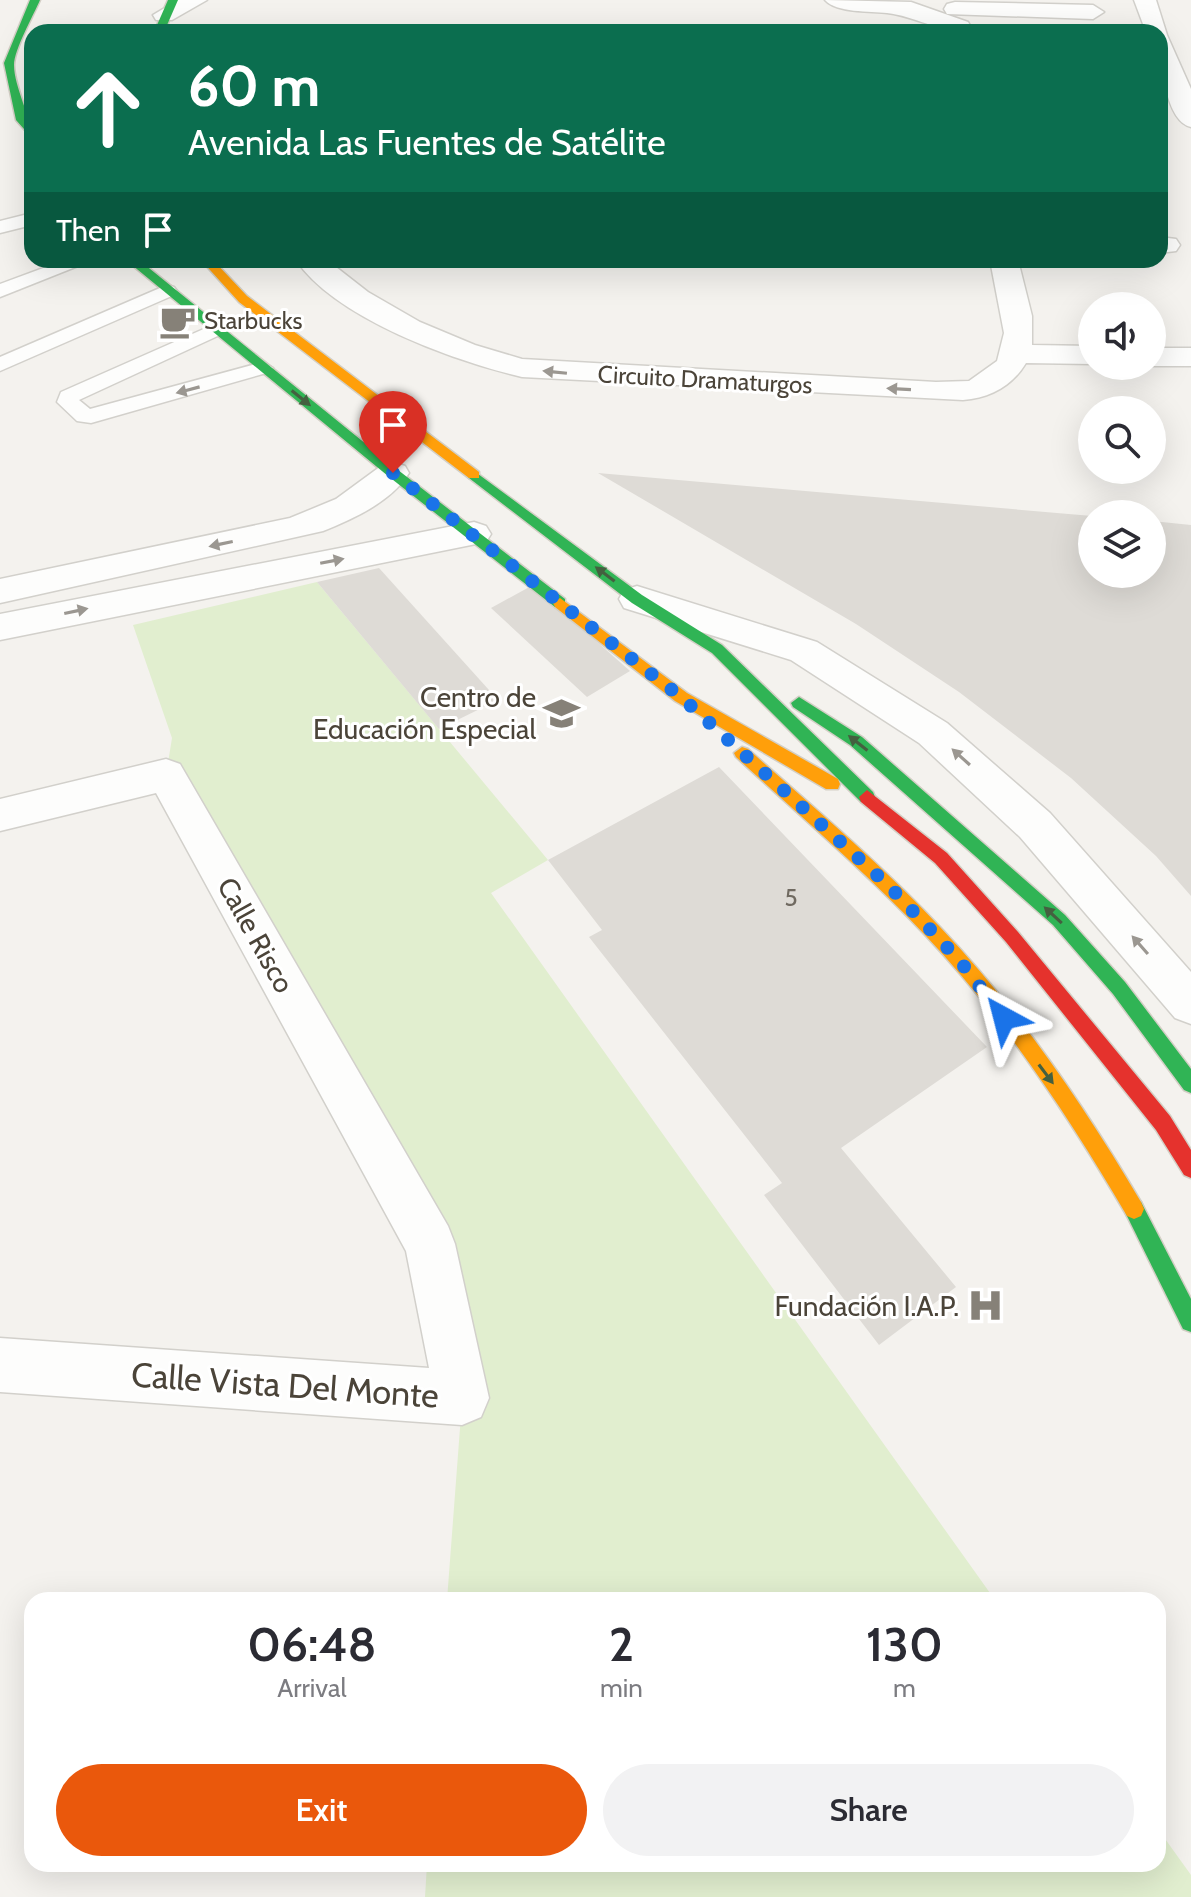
<!DOCTYPE html>
<html lang="en">
<head>
<meta charset="utf-8">
<style>
	body { margin:0; font-family:Cabin,sans-serif; background:#f2f2f3; color:#2b2b33; height:100vh; display:flex; flex-direction:column; font-size:30px; white-space:nowrap }
	* { box-sizing:border-box; margin:0 }
	p { font-size:26px; color:#7c7c81 }
	.icon { flex:none; width:44px; height:44px; fill:none; stroke:currentColor; stroke-width:2; stroke-linecap:round; stroke-linejoin:round }
	.map { position:relative; flex:1; overflow:hidden }
	.panel { position:absolute; left:24px; top:1592px; width:1142px; height:280px; display:flex; flex-direction:column; background:#fff; border-radius:24px; box-shadow:0 8px 32px #0002 }
	.panel>* { flex:none }
	.hud { position:absolute; left:24px; top:24px; width:1144px; height:244px; border-radius:24px; box-shadow:0 8px 32px #0002; background:#0b6e4f; color:#fff; overflow:hidden }
	.controls { position:absolute; left:1078px; top:292px; display:grid; gap:16px }
	.controls a { display:grid; place-items:center; width:88px; height:88px; border-radius:50%; background:#fff; box-shadow:0 8px 32px #0002; font-size:40px }
	.pin { position:absolute; display:grid; place-items:center; width:68px; height:68px; color:#fff; margin:-82px -34px; border-radius:50% 50% 50% 0; rotate:-45deg; box-shadow:0 0 8px #0007 }
	.pin .icon { rotate:45deg }
	.me { position:absolute; width:88px; margin:-44px; rotate:322deg; stroke-linejoin:round; filter:drop-shadow(0 0 6px #0008) }
	.turn { display:flex; align-items:center; gap:28px; height:168px; padding:0 32px; font-size:36px }
	.turn .icon { width:104px; height:104px; stroke-width:2.5 }
	.turn b { display:block; font-size:56px; line-height:68px }
	.then { display:flex; align-items:center; height:76px; padding:0 32px; background:#0003; gap:16px; font-size:30px }
	.eta { display:flex; justify-content:space-evenly; align-items:center; height:136px; text-align:center }
	.eta b { font-size:48px; font-weight:600; line-height:56px }
	.button { display:flex; gap:16px; margin-top:auto; padding:16px 32px }
	.button a { flex:1; height:92px; border-radius:48px; background:#ea580c; color:#fff; font-size:32px; font-weight:600; line-height:92px; text-align:center }
	.button a+a { background:#f2f2f3; color:#2b2b33 }
	.map>svg:first-child { display:block }
	.green { fill:#e1eecf }
	.building { fill:#dedbd6 }
	.lines { fill:none; stroke-linecap:round; stroke-linejoin:round }
	.lane-casing { stroke:#d2d0cb; stroke-width:3 }
	.street-casing { stroke:#d2d0cb; stroke-width:3 }
	.fast-casing { stroke:#d3cfc5; stroke-width:3 }
	.slow-casing { stroke:#d3cfc5; stroke-width:3 }
	.jam-casing { stroke:#d3cfc5; stroke-width:3 }
	.lane { fill:#fdfdfc; fill-rule:evenodd }
	.street { fill:#fdfdfc; fill-rule:evenodd }
	.fast { fill:#30b455; fill-rule:evenodd }
	.slow { fill:#ff9f0a; fill-rule:evenodd }
	.jam { fill:#e5322d; fill-rule:evenodd }
	.oneway { fill:#9b9791 }
	.oneway2 { fill:#446040 }
	.route { stroke:#1a73e8; stroke-width:14; stroke-dasharray:0 25.2 }
	.labels { text-anchor:middle; stroke-width:6; stroke-linejoin:round; paint-order:stroke }
	.far-poi-label { font-size:24px; fill:#4b4439; stroke:#fff; text-anchor:start }
	.far-street-label { font-size:24px; fill:#4b4439; stroke:#fff }
	.number-label { font-size:24px; fill:#706a61 }
	.poi-label { font-size:28px; fill:#4b4439; stroke:#fff; text-anchor:end }
	.street-label { font-size:28px; fill:#4b4439; stroke:#fff }
	.near-street-label { font-size:34px; fill:#4b4439; stroke:#fff }
</style>
</head>
<body>
<div class="map">
<svg width="1191" height="1897" viewBox="0 0 1191 1897">
	<rect width="100%" height="100%" fill="#f4f2ee"/>
	<g class="green">
		<polygon points="317,582 548,860 491,893 995,1600 447,1600 465,1362 166,775 172,738 133,625"/>
		<polygon points="1158,1829 1191,1875 1191,1897 425,1897 427,1864 1158,1864"/>
	</g>
	<g class="building">
		<polygon points="598,473 1092,516 1092,574 1152,574 1152,521 1191,525 1191,896 1156,856 1071,778 959,692 856,624"/>
		<polygon points="379,568 498,700 439,729 317,582"/>
		<polygon points="533,585 630,671 587,697 491,608"/>
		<polygon points="719,767 987,1047 841,1148 956,1287 879,1345 764,1195 782,1183 589,937 602,930 548,860"/>
	</g>
	<g class="lines">
		<defs>
			<g id="lane">
				<polygon points="32,213 32,225 0,233 0,221"/>
				<polygon points="65,260 93,260 0,297 0,284"/>
				<polygon points="167,285 174,287 177,291 174,295 0,371 0,357"/>
				<polygon points="215,324 225,330 222,334 79,400 90,409 263,362 273,368 270,372 91,423 77,421 57,402 61,392"/>
			</g>
			<g id="street">
				<polygon points="178,0 207,0 172,20 156,20 153,15"/>
				<path d="M825,0L911,2L968,22L971,27L968,32C940,33 915,16 887,13C870,11 836,13 825,0Z"/>
				<path d="M1134,0H1156L1167,35L1191,89V127C1164,121 1160,56 1160,32H1146Z"/>
				<polygon points="955,2 1093,5 1104,12 1093,19 947,14 944,9 947,4"/>
				<polygon points="1160,237 1176,239 1180,245 1176,251 1160,253"/>
				<path d="M296,260H327L368,292L420,322L475,345L522,359L936,382L969,381L997,361L1004,333L990,260H1018L1032,316V345L1092,346V364L1026,363C1012,386 990,398 963,400L522,377C455,361 336,319 296,260Z"/>
				<rect x="1152" y="348" width="39" height="18"/>
				<path d="M393,462L405,466L409,473C391,502 353,519 323,531L0,603V579L290,518L336,499L381,466Z"/>
				<polygon points="474,522 486,526 491,534 486,542 0,640 0,614"/>
				<polygon points="637,586 817,642 947,723 1050,813 1191,972 1191,1024 1175,1018 1020,837 919,743 791,660 624,608 619,599 624,590"/>
				<polygon points="166,759 180,764 448,1226 455,1244 489,1398 481,1417 462,1425 0,1392 0,1338 429,1368 406,1251 156,793 0,831 0,799"/>
			</g>
			<g id="fast">
				<path d="M30,0H40C33,16 14,50 14,65C14,87 32,119 32,138L16,120L4,63Z"/>
				<polygon points="168,0 178,0 164,32 154,32"/>
				<polygon points="126,260 139,260 398,470 565,599 565,607 555,607 388,476"/>
				<polygon points="474,471 642,595 722,645 873,792 875,797 873,802 861,802 712,653 632,603 469,478 467,475"/>
				<polygon points="799,697 862,737 1065,915 1125,982 1191,1069 1191,1093 1184,1090 1113,994 1053,925 850,745 793,707 791,703"/>
				<polygon points="1134,1199 1141,1202 1191,1299 1191,1332 1183,1329 1127,1216 1124,1209 1127,1202"/>
			</g>
			<g id="slow">
				<polygon points="201,260 213,260 247,296 479,472 479,478 469,478 239,302"/>
				<polygon points="560,598 687,693 838,779 840,784 838,789 826,789 675,701 555,607 553,603"/>
				<path d="M742,747L748,749C813,807 880,863 940,927C1019,1010 1083,1104 1141,1202L1144,1209L1141,1216L1134,1219L1127,1216C1069,1117 1005,1020 926,936C867,873 800,816 736,757L734,753Z"/>
			</g>
			<polygon id="jam" points="867,790 947,853 1018,932 1170,1116 1191,1150 1191,1178 1184,1175 1156,1130 1006,942 935,863 861,802 859,797"/>
		</defs>
		<use href="#lane" class="lane-casing"/>
		<use href="#street" class="street-casing"/>
		<use href="#fast" class="fast-casing"/>
		<use href="#slow" class="slow-casing"/>
		<use href="#jam" class="jam-casing"/>
		<use href="#lane" class="lane"/>
		<use href="#street" class="street"/>
		<use href="#fast" class="fast"/>
		<use href="#slow" class="slow"/>
		<use href="#jam" class="jam"/>
	</g>
	<defs><path id="oneway-solid" d="M-6-.8H1V-3.2L6.5 0L1 3.2V.8H-6Z" transform="scale(2)"/></defs>
	<g class="oneway">
		<use href="#oneway-solid" transform="translate(555 372) rotate(-174)"/>
		<use href="#oneway-solid" transform="translate(899 389) rotate(-177)"/>
		<use href="#oneway-solid" transform="translate(188 390) rotate(165)"/>
		<use href="#oneway-solid" transform="translate(221 544) rotate(168)"/>
		<use href="#oneway-solid" transform="translate(332 561) rotate(-11)"/>
		<use href="#oneway-solid" transform="translate(76 611) rotate(-12)"/>
		<use href="#oneway-solid" transform="translate(961 757) rotate(-138)"/>
		<use href="#oneway-solid" transform="translate(1140 945) rotate(-131)"/>
	</g>
	<g class="oneway2">
		<use href="#oneway-solid" transform="translate(301 398) rotate(39)"/>
		<use href="#oneway-solid" transform="translate(605 574) rotate(-143)"/>
		<use href="#oneway-solid" transform="translate(858 743) rotate(-142)"/>
		<use href="#oneway-solid" transform="translate(1053 915) rotate(-137)"/>
		<use href="#oneway-solid" transform="translate(1046 1074) rotate(53)"/>
	</g>
	<g class="lines">
		<polyline class="route" points="393,473 681,697 889,886 959,960 1004,1018"/>
	</g>
	<defs>
		<symbol id="cafe-bare" viewBox="-9 -9 18 18"><path d="M-5.5-4.5H6V0H3Q3 3.5 0 3.5H-2.5Q-5.5 3.5-5.5 0ZM3-3.2v2h1.7v-2ZM-6 4.5H4V6H-6Z" fill="#868178" stroke="#fff" stroke-width="2.5" paint-order="stroke"/></symbol>
		<symbol id="school-bare" viewBox="-9 -9 18 18"><path d="M0-5L7-2L0 1L-7-2ZM-4 1L0 2.5L4 1V4Q0 6-4 4Z" fill="#868178" stroke="#fff" stroke-width="2.5" paint-order="stroke"/></symbol>
		<symbol id="hospital-bare" viewBox="-9 -9 18 18"><path d="M-5-5h3v3.5h4V-5h3V5h-3V1.5h-4V5h-3Z" fill="#868178" stroke="#fff" stroke-width="2.5" paint-order="stroke"/></symbol>
	</defs>
	<g fill-rule="evenodd">
		<use href="#cafe-bare" x="152" y="296" width="51" height="51"/>
		<use href="#school-bare" x="536" y="688" width="51" height="51"/>
		<use href="#hospital-bare" x="960" y="1280" width="51" height="51"/>
	</g>
	<g class="labels">
		<g class="far-poi-label">
			<text x="204" y="329">Starbucks</text>
		</g>
		<g class="far-street-label">
			<text transform="translate(705 380) rotate(3)" y="8">Circuito Dramaturgos</text>
		</g>
		<g class="number-label">
			<text x="791" y="906">5</text>
		</g>
		<g class="poi-label">
			<text x="536" y="707">Centro de<tspan x="536" dy="32">Educación Especial</tspan></text>
			<text x="959" y="1316">Fundación I.A.P.</text>
		</g>
		<g class="street-label">
			<text transform="translate(256 935) rotate(61)" y="10">Calle Risco</text>
		</g>
		<g class="near-street-label">
			<text transform="translate(285 1385) rotate(4)" y="12">Calle Vista Del Monte</text>
		</g>
	</g>
</svg>
<div class="controls">
<a><svg class="icon" aria-label="sound" viewBox="0 0 24 24"><path d="M4 9h4l5-4v14l-5-4H4zM17 9q2 3 0 6"/></svg></a>
<a><svg class="icon" aria-label="search" viewBox="0 0 24 24"><circle cx="10" cy="10" r="6"/><path d="M15 15l6 6"/></svg></a>
<a><svg class="icon" aria-label="layers" viewBox="0 0 24 24"><path d="M12 4l9 5-9 5-9-5zM3 14l9 5 9-5"/></svg></a>
</div>
<div class="pin" style="left:393px;top:473px;background:#d93025"><svg class="icon" aria-label="arrive" viewBox="0 0 24 24"><path d="M6 21V4h12l-3 4 3 4H6"/></svg></div>
<svg class="me" style="left:1004px;top:1018px" viewBox="-20 -20 40 40"><path d="M0-17L14 15 0 8-14 15z" fill="#1a73e8" stroke="#fff" stroke-width="4"/></svg>
<div class="hud">
<div class="turn"><svg class="icon" aria-label="ahead" viewBox="0 0 24 24"><path d="M12 20V5M6 11l6-6 6 6"/></svg><div><b>60 m</b>Avenida Las Fuentes de Satélite</div></div>
<div class="then">Then<svg class="icon" aria-label="arrive" viewBox="0 0 24 24"><path d="M6 21V4h12l-3 4 3 4H6"/></svg></div>
</div>
<section class="panel">
<div class="eta">
<div><b>06:48</b><p>Arrival</p></div>
<div><b>2</b><p>min</p></div>
<div><b>130</b><p>m</p></div>
</div>
<div class="button"><a>Exit</a><a>Share</a></div>
</section>
</div>
</body>
</html>
